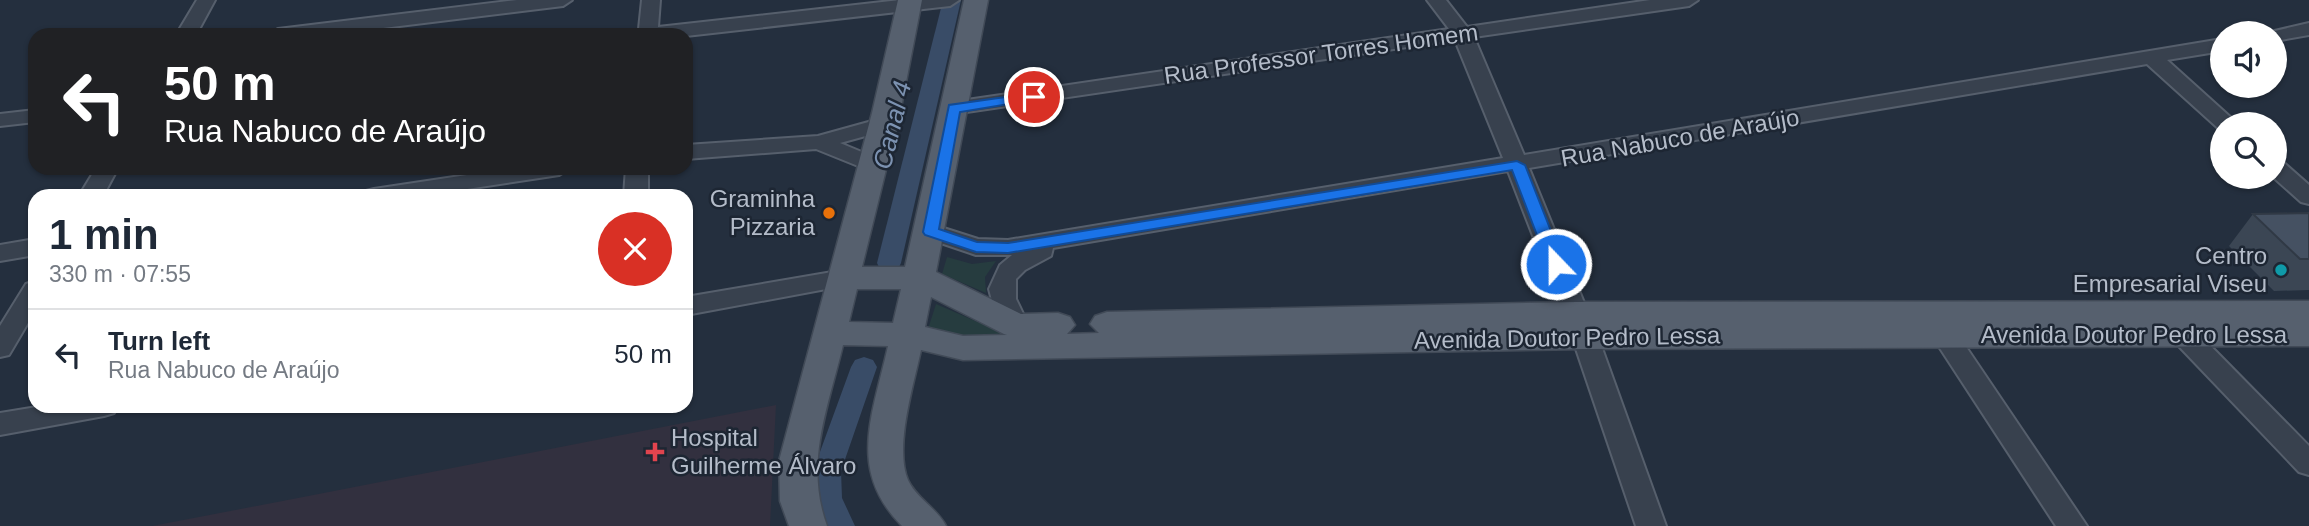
<!DOCTYPE html>
<html lang="en">
<head>
<meta charset="utf-8">
<style>
	body { margin:0; font-family:Arial,sans-serif; background:#f2f2f3; color:#1f2937; height:100vh; display:flex; flex-direction:column; font-size:26px; white-space:nowrap }
	* { box-sizing:border-box; margin:0 }
	p { font-size:23px; color:#747a83 }
	.icon { flex:none; width:38px; height:38px; fill:none; stroke:currentColor; stroke-width:2; stroke-linecap:round; stroke-linejoin:round }
	.map { position:relative; flex:1; overflow:hidden }
	.details { position:absolute; left:28px; top:189px; width:665px; height:224px; display:flex; flex-direction:column; background:#fff; border-radius:21px; box-shadow:0 2px 5px #0004 }
	.details>* { flex:none }
	.guide { position:absolute; left:28px; top:28px; width:665px; height:147px; border-radius:21px; box-shadow:0 2px 5px #0004; background:#202124; color:#fff; overflow:hidden }
	.fabs { position:absolute; left:2210px; top:21px; display:grid; gap:14px }
	.fabs a { display:grid; place-items:center; width:77px; height:77px; border-radius:50%; background:#fff; box-shadow:0 2px 5px #0004; font-size:35px }
	.pin { position:absolute; display:grid; place-items:center; width:60px; height:60px; color:#fff; margin:-30px; border:4px solid #fff; border-radius:50%; box-shadow:0 2px 7px #0007 }
	.me { position:absolute; width:77px; margin:-38px; rotate:338deg; stroke-linejoin:round; filter:drop-shadow(0 0 5px #0008) }
	.turn { display:flex; align-items:center; gap:24px; height:147px; padding:0 21px; font-size:32px }
	.turn .icon { width:91px; height:91px; stroke-width:2.5 }
	.turn b { display:block; font-size:49px; line-height:60px }
	.round { display:grid; place-items:center; flex:none; width:74px; height:74px; border-radius:37px; background:#f2f2f3 }
	.summary { display:flex; align-items:center; justify-content:space-between; height:119px; padding:0 21px }
	h1 { font-size:42px; font-weight:700; line-height:52px }
	ul { padding:0; list-style:none }
	li { display:flex; align-items:center; gap:21px; height:91px; padding:0 21px; border-top:2px solid #e0e1e3 }
	li div { flex:1 }
	li b { display:block; font-size:26px }
	li em { font-style:normal }
	.map>svg:first-child { display:block }
	.medical { fill:#32303f }
	.green { fill:#263c3f }
	.lines { fill:none; stroke-linecap:round; stroke-linejoin:round }
	.canal { fill:#394c67; fill-rule:evenodd }
	.minor-casing { stroke:#565f6c; stroke-width:4 }
	.major-casing { stroke:#414a57; stroke-width:3 }
	.minor { fill:#38414e; fill-rule:evenodd }
	.major { fill:#56606e; fill-rule:evenodd }
	.wall { fill:#3b4654 }
	.building { fill:#455162; stroke:#303945; stroke-width:2 }
	.route { fill:#1a73e8; stroke:#114b97; stroke-width:2 }
	.food-dot { fill:#e8710a; stroke:#1d2633; stroke-width:2.5 }
	.culture-dot { fill:#0f9aa8; stroke:#1d2633; stroke-width:2.5 }
	.health-dot { fill:#e0444e; stroke:#1d2633; stroke-width:2.5 }
	.labels { text-anchor:middle; stroke-width:5; stroke-linejoin:round; paint-order:stroke }
	.street-label { font-size:24px; fill:#b4bcc9; stroke:#1d2633 }
	.poi-label { font-size:24px; fill:#b4bcc9; stroke:#1d2633; text-anchor:end }
	.water-label { font-size:26px; font-style:italic; fill:#7c92b1; stroke:#1d2633 }
</style>
</head>
<body>
<div class="map">
<svg width="2309" height="526" viewBox="0 0 2309 526">
	<rect width="100%" height="100%" fill="#242f3e"/>
	<polygon class="medical" points="776,405 770,526 152,526 298,498"/>
	<g class="green">
		<polygon points="947,257 972,264 996,261 985,277 986,293 942,274"/>
		<polygon points="936,304 1010,336 962,339 928,329"/>
	</g>
	<g class="lines">
		<g class="canal">
			<polygon points="943,0 961,0 901,263 898,269 880,269 877,263"/>
			<polygon points="864,357 873,360 877,367 841,471 842,498 855,526 825,526 812,498 813,471 851,367 855,360"/>
		</g>
		<defs>
			<g id="minor">
				<polygon points="197,0 215,0 196,35 176,35"/>
				<polygon points="517,0 572,0 563,6 326,35 268,35 278,29"/>
				<polygon points="642,0 660,0 658,27 900,0 959,0 950,6 686,36 630,35 639,29"/>
				<polygon points="1427,0 1446,0 1467,27 1650,0 1698,0 1689,6 1474,37 1524,155 2222,39 2222,51 2167,60 2238,124 2222,124 2222,129 2219,129 2147,64 1529,168 1598,337 1666,526 1636,526 1572,337 1508,171 1053,248 1051,256 1025,270 1016,279 1016,299 1029,326 1025,332 1016,335 1007,332 995,312 989,289 1000,265 1012,255 976,255 923,237 919,232 923,227 931,224 978,239 1008,240 1503,158 1455,40 953,114 942,108 953,102 1449,29"/>
				<polygon points="2309,23 2309,35 2275,41 2275,33 2266,33"/>
				<polygon points="35,110 35,122 0,126 0,114"/>
				<polygon points="883,118 894,124 891,129 840,143 881,160 884,165 881,170 873,172 816,149 686,159 686,145 818,136"/>
				<polygon points="2275,160 2283,162 2309,185 2309,204 2301,202 2273,177 2275,177"/>
				<polygon points="96,168 118,168 103,196 79,196"/>
				<polygon points="513,168 570,168 559,175 421,196 362,196 366,191 374,189"/>
				<polygon points="626,168 648,168 648,196 624,196"/>
				<polygon points="35,239 35,255 0,261 0,245"/>
				<polygon points="844,270 853,272 856,278 853,284 686,315 686,297"/>
				<polygon points="35,281 35,311 9,355 0,357 0,326 26,284"/>
				<polygon points="2183,325 2192,327 2309,446 2309,475 2299,472 2174,341 2170,334 2174,327"/>
				<polygon points="1945,327 1954,329 2087,526 2056,526 1932,336 1936,329"/>
				<polygon points="43,406 118,406 114,413 104,416 0,435 0,413"/>
			</g>
			<path id="major" d="M898,0H922L900,113L862,267H905L964,0H988L936,272L1021,314L1058,313L1070,317L1075,325L1067,334L1099,333L1090,324L1095,316L1107,312L1576,302L2309,301V346L1585,349L963,360L921,350C914,384 894,447 908,480C916,498 937,508 946,526H902C846,470 873,414 888,346L843,345C828,408 804,463 827,526H789L780,501L779,461L872,113ZM857,289H901L893,323L849,322ZM931,297L1004,334L1007,335L963,336L925,327Z"/>
		</defs>
		<use href="#minor" class="minor-casing"/>
		<use href="#major" class="major-casing"/>
		<use href="#minor" class="minor"/>
		<use href="#major" class="major"/>
	</g>
	<polygon class="wall" points="2309,213 2309,290 2274,291 2229,246 2253,214"/>
	<polygon class="building" points="2309,213 2309,259 2300,259 2253,214"/>
	<polygon class="route" points="1034,93 1041,97 1039,99 960,112 939,229 977,242 1008,243 1517,161 1525,165 1564,264 1556,270 1548,264 1512,170 1008,253 976,252 925,235 923,232 949,105"/>
	<circle class="food-dot" cx="829" cy="213" r="7"/>
	<circle class="culture-dot" cx="2281" cy="270" r="7"/>
	<path class="health-dot" d="M651.5 441.5h7v7h7v7h-7v7h-7v-7h-7v-7h7z"/>
	<g class="labels">
		<g class="street-label">
			<text transform="translate(1321 54) rotate(-8)" y="8">Rua Professor Torres Homem</text>
			<text transform="translate(1680 138) rotate(-10)" y="8">Rua Nabuco de Araújo</text>
			<text x="2134" y="343">Avenida Doutor Pedro Lessa</text>
			<text transform="translate(1567 338) rotate(-1)" y="8">Avenida Doutor Pedro Lessa</text>
		</g>
		<g class="poi-label">
			<text x="815" y="207">Graminha<tspan x="815" dy="28">Pizzaria</tspan></text>
			<text x="2267" y="264">Centro<tspan x="2267" dy="28">Empresarial Viseu</tspan></text>
			<text x="671" y="446" text-anchor="start">Hospital<tspan x="671" dy="28">Guilherme Álvaro</tspan></text>
		</g>
		<g class="water-label">
			<text transform="translate(892 125) rotate(-76)" y="9">Canal 4</text>
		</g>
	</g>
</svg>
<div class="fabs">
<a><svg class="icon" aria-label="sound" viewBox="0 0 24 24"><path d="M4 9h4l5-4v14l-5-4H4zM17 9q2 3 0 6"/></svg></a>
<a><svg class="icon" aria-label="search" viewBox="0 0 24 24"><circle cx="10" cy="10" r="6"/><path d="M15 15l6 6"/></svg></a>
</div>
<div class="pin" style="left:1034px;top:97px;background:#d93025"><svg class="icon" aria-label="arrive" viewBox="0 0 24 24"><path d="M6 21V4h12l-3 4 3 4H6"/></svg></div>
<svg class="me" style="left:1556px;top:264px" viewBox="-20 -20 40 40"><circle r="17" fill="#1a73e8" stroke="#fff" stroke-width="3"/><path d="M0-11L8 9 0 5-8 9z" fill="#fff"/></svg>
<div class="guide">
<div class="turn"><svg class="icon" aria-label="left" viewBox="0 0 24 24"><path d="M17 20v-9H6M10 6l-5 5 5 5"/></svg><div><b>50 m</b>Rua Nabuco de Araújo</div></div>
</div>
<section class="details">
<div class="summary"><div><h1>1 min</h1><p>330 m · 07:55</p></div><a class="round" style="background:#d93025;color:#fff"><svg class="icon" aria-label="close" viewBox="0 0 24 24"><path d="M6 6l12 12M18 6L6 18"/></svg></a></div>
<ul>
<li><svg class="icon" aria-label="left" viewBox="0 0 24 24"><path d="M17 20v-9H6M10 6l-5 5 5 5"/></svg><div><b>Turn left</b><p>Rua Nabuco de Araújo</p></div><em>50 m</em></li>
</ul>
</section>
</div>
</body>
</html>
